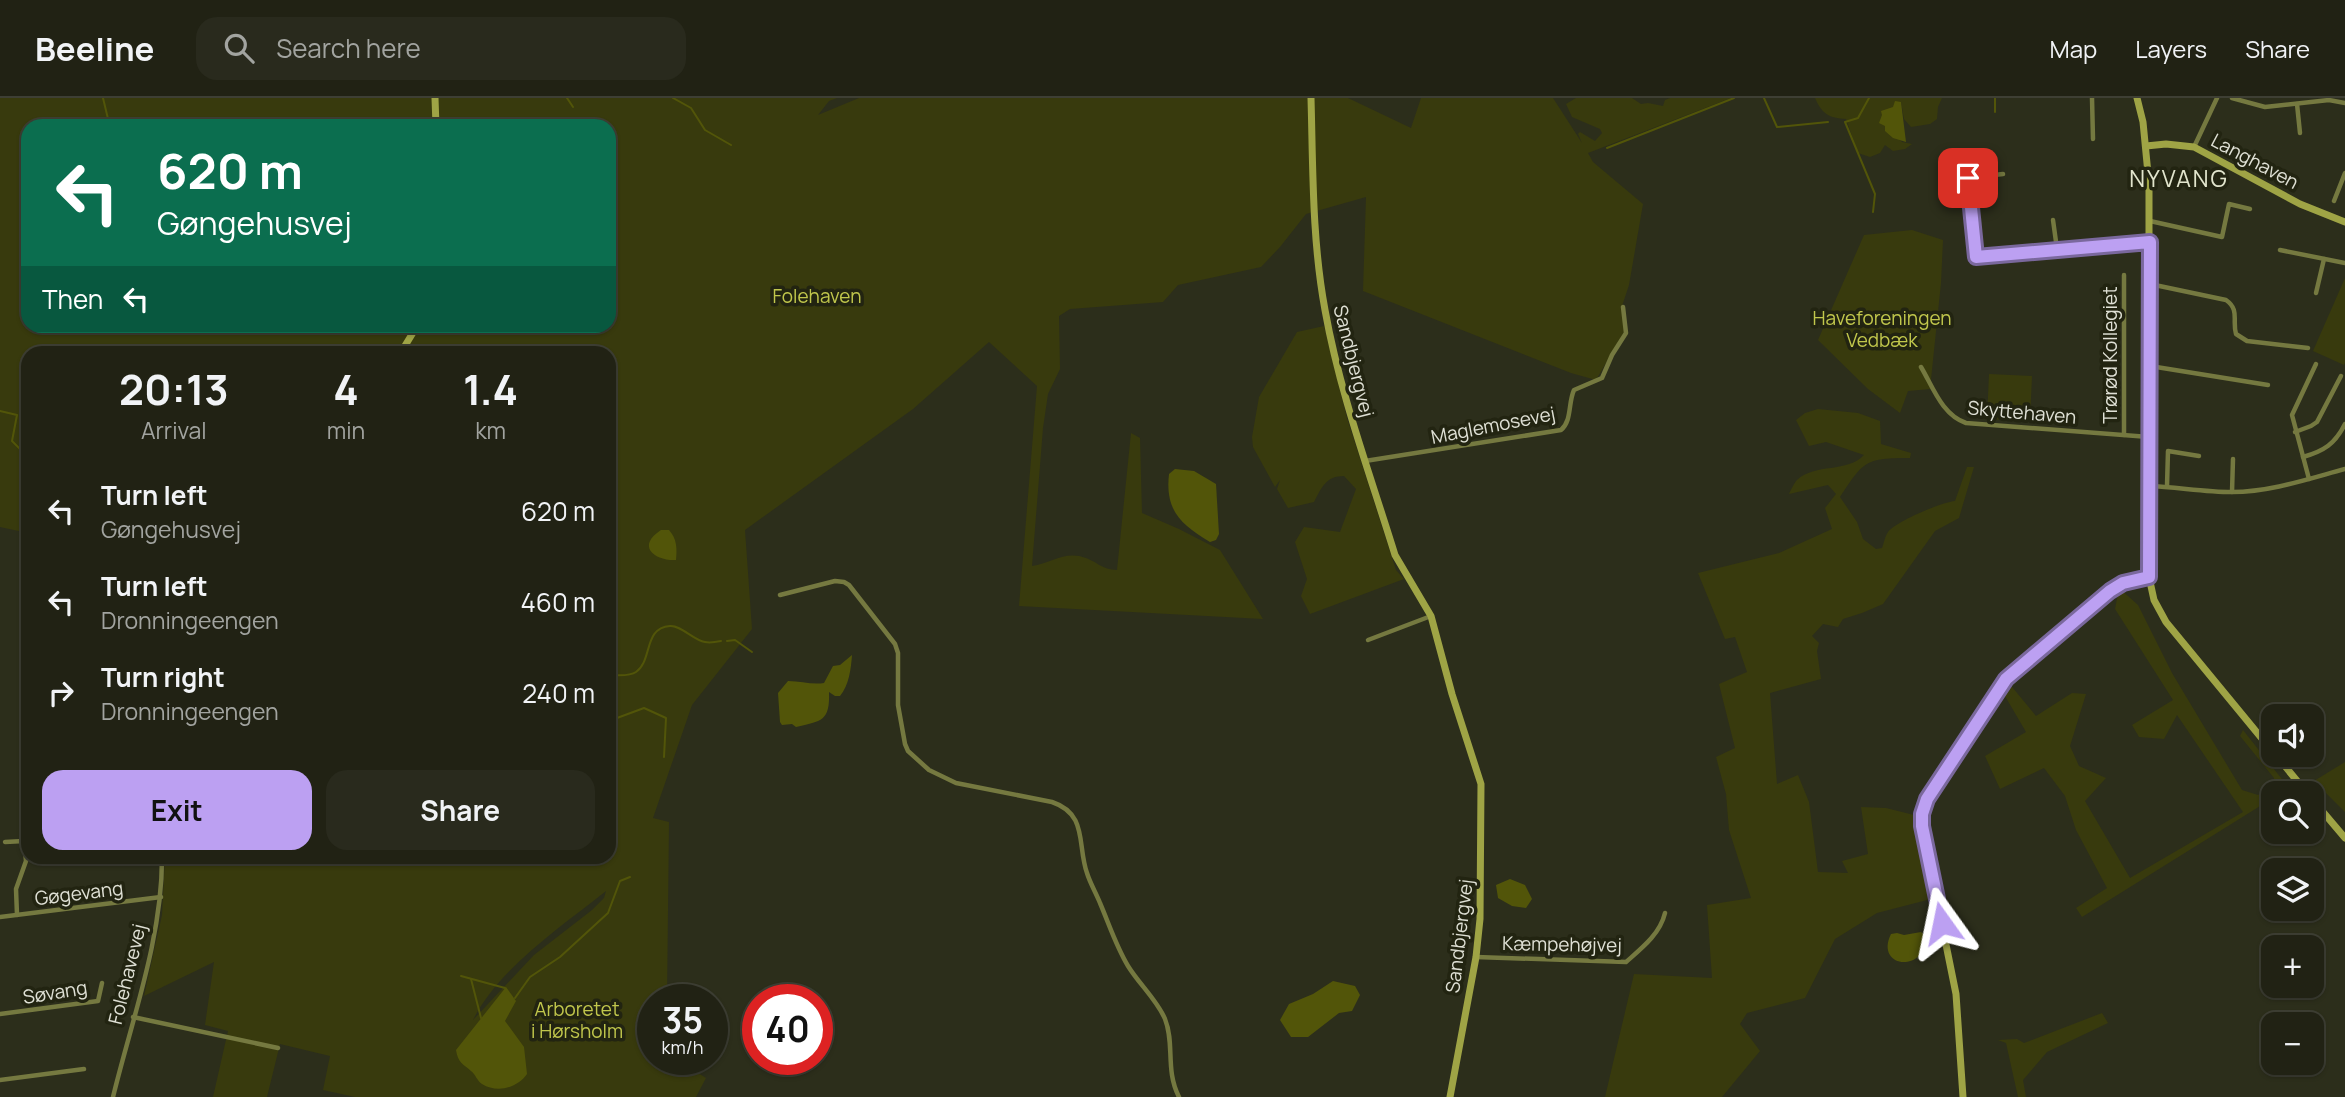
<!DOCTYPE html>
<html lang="en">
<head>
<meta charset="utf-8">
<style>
	body { margin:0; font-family:Manrope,sans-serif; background:#292a1d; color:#f1f3f6; height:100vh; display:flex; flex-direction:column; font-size:26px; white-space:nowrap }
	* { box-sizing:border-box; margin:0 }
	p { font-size:23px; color:#a2a4a0 }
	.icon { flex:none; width:38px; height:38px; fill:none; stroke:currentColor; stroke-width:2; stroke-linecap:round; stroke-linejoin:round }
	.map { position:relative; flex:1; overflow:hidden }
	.sheet { position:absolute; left:21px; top:248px; width:595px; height:518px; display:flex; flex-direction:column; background:#212214; border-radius:21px; box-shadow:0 2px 5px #0004,0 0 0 2px #3e3f34 }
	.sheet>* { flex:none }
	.banner { position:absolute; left:21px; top:21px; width:595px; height:214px; border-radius:21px; box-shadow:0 2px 5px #0004,0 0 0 2px #3e3f34; background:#0b6e4f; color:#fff; overflow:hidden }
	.fabs { position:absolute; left:2261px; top:606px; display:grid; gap:14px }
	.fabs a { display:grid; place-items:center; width:63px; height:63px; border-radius:14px; background:#212214; box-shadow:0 2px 5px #0004,0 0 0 2px #3e3f34; font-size:35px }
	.speed { position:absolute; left:637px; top:886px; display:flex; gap:14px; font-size:35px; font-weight:700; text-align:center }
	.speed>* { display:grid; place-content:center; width:91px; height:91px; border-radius:50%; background:#212214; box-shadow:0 2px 5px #0004,0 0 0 2px #3e3f34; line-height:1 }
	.speed small { font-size:18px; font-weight:400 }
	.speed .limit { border:10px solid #d22; background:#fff; color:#111 }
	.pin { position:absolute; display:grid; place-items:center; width:60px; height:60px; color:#fff; margin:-30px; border-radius:14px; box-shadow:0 4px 10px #0006 }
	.me { position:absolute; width:77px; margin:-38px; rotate:348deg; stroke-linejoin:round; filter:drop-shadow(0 0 5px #0008) }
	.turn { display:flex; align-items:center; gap:24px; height:147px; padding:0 21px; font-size:32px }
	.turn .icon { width:91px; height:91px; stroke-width:2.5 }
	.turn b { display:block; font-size:49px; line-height:60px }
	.then { display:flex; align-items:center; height:66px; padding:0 21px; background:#0003; gap:14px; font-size:26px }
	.eta { display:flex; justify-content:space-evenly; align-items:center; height:119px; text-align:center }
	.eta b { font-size:42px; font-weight:700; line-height:49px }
	.primary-button { display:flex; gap:14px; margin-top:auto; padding:14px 21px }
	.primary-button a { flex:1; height:80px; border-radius:21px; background:#bca0f2; color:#111; font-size:28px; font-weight:700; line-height:80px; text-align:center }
	.primary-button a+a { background:#292a1d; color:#f1f3f6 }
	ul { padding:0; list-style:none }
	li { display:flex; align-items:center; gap:21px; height:91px; padding:0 21px }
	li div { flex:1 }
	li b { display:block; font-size:26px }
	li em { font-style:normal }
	header { display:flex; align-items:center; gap:42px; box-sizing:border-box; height:98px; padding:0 35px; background:#212214; border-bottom:2px solid #3e3f34 }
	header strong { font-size:33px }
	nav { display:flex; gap:38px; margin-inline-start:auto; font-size:24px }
	.search { width:490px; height:63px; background:#292a1d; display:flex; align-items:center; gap:18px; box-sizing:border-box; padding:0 24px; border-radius:21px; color:#a2a4a0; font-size:26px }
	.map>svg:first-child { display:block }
	.green { fill:#383a0d; fill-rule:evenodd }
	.water { fill:#525509 }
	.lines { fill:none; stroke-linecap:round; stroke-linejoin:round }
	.stream { stroke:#525509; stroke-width:2 }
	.street { stroke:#757940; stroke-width:4.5 }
	.secondary { stroke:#9fa445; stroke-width:7 }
	.route-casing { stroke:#7a689d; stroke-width:18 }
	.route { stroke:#bca0f2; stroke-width:12 }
	.labels { text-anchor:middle; stroke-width:7; stroke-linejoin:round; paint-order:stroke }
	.street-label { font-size:19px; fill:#dfe0d5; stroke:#222411 }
	.park-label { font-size:19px; fill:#c1c74c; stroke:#222411 }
	.quarter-label { font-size:23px; letter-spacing:2px; fill:#e2e5cd; stroke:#222411 }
</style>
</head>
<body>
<header>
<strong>Beeline</strong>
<div class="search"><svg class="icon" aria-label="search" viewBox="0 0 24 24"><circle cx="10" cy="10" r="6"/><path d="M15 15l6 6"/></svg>Search here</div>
<nav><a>Map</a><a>Layers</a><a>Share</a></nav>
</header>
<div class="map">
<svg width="2345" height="999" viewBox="0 0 2345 999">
	<rect width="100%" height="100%" fill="#2c2e1b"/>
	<g class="green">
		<path d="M0,0H837L829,3L818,17L859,0H1348L1411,30L1421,0H1553L1582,45L1578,36L1580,34L1595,43L1602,35L1600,31L1572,19L1566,6L1576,0H1632L1641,6L1648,5L1663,8L1665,2L1670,0H1731L1588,55L1593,64L1643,106L1629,187L1622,208L1624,234L1596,282L1571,275L1363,193L1366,99L1306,116L1280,149L1261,169L1178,187L1163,204L1070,211L1059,218L1060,271L1048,296L1043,330L1032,468C1051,465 1066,452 1086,460C1099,465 1101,471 1117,472L1131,335L1140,340L1142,415L1179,431L1220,452L1263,521L1019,508L1037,288L989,244L913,311L745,432L752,531L692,607L653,720L669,724L667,901H653V961H676L706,980L696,999H355L323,992L330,958L280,946L267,999H213L228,933L205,927L214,864L144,898L162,817L165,760H609V256H28V435L0,429ZM28,28H609V228H28ZM606,793L604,800L592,812L534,857L473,922C499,870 561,829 606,793Z"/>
		<path d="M1815,0H1942L1938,9L1937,21L1930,26L1911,29L1904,21L1901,4L1894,9L1885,28L1902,44L1912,46L1905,51L1893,53L1885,47L1880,55L1870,59L1858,55L1846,21C1829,20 1822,16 1815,0Z"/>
		<polygon points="1912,132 1943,142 1941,185 1930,291 1908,293 1900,315 1868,291 1818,242 1864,137"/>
		<polygon points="2345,180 2345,265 2344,267 2313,253"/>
		<path d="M1324,228L1347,320L1396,472L1404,481L1310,516L1301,498L1307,481L1295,444L1304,429L1340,434L1356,391L1344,378C1326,378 1322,389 1314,404L1288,410L1277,391L1280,382L1275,389L1253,349L1252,339L1259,299L1297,234Z"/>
		<polygon points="1989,276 2032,278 2030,323 1987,321"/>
		<path d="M1818,311L1858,315L1880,323L1881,346L1911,355L1910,360C1865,360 1864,363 1840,399L1857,424L1863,441L1876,451L1882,450C1884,445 1885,438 1888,434C1895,424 1942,404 1955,403L1967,369H1974L1959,420L1935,433L1883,506L1862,515L1843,521L1838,529L1823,526L1812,538L1819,545L1817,553L1821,581L1770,595L1777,686L1798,677L1809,704L1818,774L1848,775L1842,763L1868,756L1861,709L1886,710L1914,717L1931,801L1877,815L1835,841L1805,900L1747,915L1740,926L1760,953L1722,999H1605L1634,876L1712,880L1707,807L1751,800L1729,732L1726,696L1716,659L1735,650L1719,586L1747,574L1735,539L1725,541L1698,475L1779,455L1832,431L1825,410L1836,396L1828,387L1789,396C1791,392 1794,385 1797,382C1815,365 1848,375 1864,357L1826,344L1809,348L1796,322L1805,315Z"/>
		<polygon points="2119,490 2138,507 2172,575 2242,692 2258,697 2273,689 2274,680 2240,638 2243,632 2289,690 2282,695 2273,695 2273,700 2082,819 2076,810 2107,790 2076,732 2065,698 2044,670 2000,691 1985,658 2026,634 2002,593 2008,584 2036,618 2072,595 2086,596 2070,648 2079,668 2106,680 2085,703 2130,780 2243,714 2177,617 2164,641 2139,639 2132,627 2173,602 2115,511"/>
		<polygon points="2345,664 2345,714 2314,683"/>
		<polygon points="2102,915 2108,925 2047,954 2023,982 2026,999 2018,999 2006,945 1998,942 2017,941 2024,945"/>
	</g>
	<g class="water">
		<polygon points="1895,3 1901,4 1906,44 1893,40 1885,33 1885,28 1879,25 1882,17 1881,13 1893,9"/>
		<path d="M1175,371L1194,373L1216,386L1219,436L1216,442L1210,444C1180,426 1165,412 1169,376Z"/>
		<path d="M661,432H669C677,441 677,450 676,462C654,463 636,448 661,432Z"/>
		<path d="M852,557C851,571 849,587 840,598H835L829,594C830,623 822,623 796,629L792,626L782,627L780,624L778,595L788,583C801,583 812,587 824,585L833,568L840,567Z"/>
		<polygon points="1510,781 1525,787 1532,801 1526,810 1512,808 1498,800 1496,787"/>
		<path d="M1921,834L1928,840C1921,877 1875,868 1891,836L1897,835L1904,837Z"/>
		<polygon points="1333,883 1355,888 1360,897 1352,913 1339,915 1308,939 1291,939 1280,922 1289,906 1313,896"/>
		<path d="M506,889L516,903L505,923L524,949L527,976C518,989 498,996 482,986C477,983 476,977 471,973C463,966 458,965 456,952Z"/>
	</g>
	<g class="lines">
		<g class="stream">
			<polyline points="103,0 109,25"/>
			<polyline points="567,0 573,9"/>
			<polyline points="673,0 691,10 705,32 731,47"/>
			<polyline points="1764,0 1777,29 1828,24"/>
			<polyline points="1869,0 1858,20 1845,24 1875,96 1873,114"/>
			<polyline points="1995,14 1995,0"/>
			<polyline points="1607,50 1734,0"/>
			<polyline points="0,313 17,317 12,343 21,352 28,354"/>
			<polyline points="727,543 735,542 752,554"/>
			<path d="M609,577C617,577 629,579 636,574C653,562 643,530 670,528C681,527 693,542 705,544C710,545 716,544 721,543"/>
			<polyline points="609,584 617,620 644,610 666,620 664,659"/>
			<polyline points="461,878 505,890"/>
			<polyline points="471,881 481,920"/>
			<polyline points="515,900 530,879 560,859 608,815 620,783 630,779"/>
		</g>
		<g class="street">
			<polyline points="2092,0 2093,41"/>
			<polyline points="2232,0 2265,9 2329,2 2345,5"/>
			<polyline points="2297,6 2300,35"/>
			<polyline points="2194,49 2217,0"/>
			<polyline points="2003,76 1968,80 1976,159 2149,144"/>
			<polyline points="2334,103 2345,75"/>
			<polyline points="2053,122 2057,151"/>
			<polyline points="2150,123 2222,139 2229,106 2250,111"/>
			<polyline points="2280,152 2345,165"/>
			<polyline points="2124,177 2124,337"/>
			<path d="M2150,186L2226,202C2240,212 2232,222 2236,236L2247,243L2308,250"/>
			<polyline points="2316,195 2324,161"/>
			<polyline points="2150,268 2268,287"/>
			<path d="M1921,269C1933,289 1942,317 1966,325L2149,339"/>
			<polyline points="2295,334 2311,328 2317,324 2341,278"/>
			<path d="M2303,359C2324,353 2335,346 2345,326"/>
			<path d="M1365,363L1561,332C1572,323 1568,305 1574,292L1602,280L1612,257L1626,235L1623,209"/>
			<polyline points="2309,381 2292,317 2316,266"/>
			<path d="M2149,388C2177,389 2204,394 2232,394C2270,394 2308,381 2345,371"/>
			<polyline points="2167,388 2168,353 2199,358"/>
			<polyline points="2232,394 2233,361"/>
			<path d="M780,497L835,483L844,484L849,487L895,546L898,555V607L905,646L908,653L929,672L956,685L1052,704C1088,716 1077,747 1087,775C1090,785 1096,795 1100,805C1109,826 1116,848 1128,868C1139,886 1157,902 1165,921C1175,946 1165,972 1179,999"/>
			<polyline points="1368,542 1431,518"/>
			<polyline points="5,744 24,743 26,763 16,791 17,817"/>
			<polyline points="0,819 161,799"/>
			<path d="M1476,859L1626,864C1642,850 1660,836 1665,815"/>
			<polyline points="0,916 98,903 102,885"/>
			<polyline points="133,919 278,950"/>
			<polyline points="0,982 84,971"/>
			<path d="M113,999C132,921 162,841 162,760"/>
		</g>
		<g class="secondary">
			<polyline points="435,0 436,28"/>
			<path d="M1311,0C1313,71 1312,142 1325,212C1340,296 1370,376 1395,457L1431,518L1452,596L1481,686L1480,821L1476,859L1450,999"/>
			<polyline points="2146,48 2166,46 2194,49 2300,106 2345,124"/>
			<polyline points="400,256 417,228"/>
			<polyline points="2149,479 2154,502 2166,524 2273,654"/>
			<polyline points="2275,656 2307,695"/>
			<polyline points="2312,701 2345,740"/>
			<polyline points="1963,999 1956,896 1922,728 1924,708 1998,591 2014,572 2117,488 2149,479 2149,86 2143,24 2137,0"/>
		</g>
	</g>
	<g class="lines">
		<defs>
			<polyline id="route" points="1942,825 1922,728 1922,716 1927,701 2006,581 2110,493 2123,485 2149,479 2150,144 1976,159 1968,80"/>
		</defs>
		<use href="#route" class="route-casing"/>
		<use href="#route" class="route"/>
	</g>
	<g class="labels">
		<g class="street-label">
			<text transform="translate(2255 63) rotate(28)" y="7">Langhaven</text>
			<text transform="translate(2110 257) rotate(-90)" y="7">Trørød Kollegiet</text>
			<text transform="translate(1354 263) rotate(76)" y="7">Sandbjergvej</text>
			<text transform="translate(2022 314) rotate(5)" y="7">Skyttehaven</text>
			<text transform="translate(1493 327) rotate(-11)" y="7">Maglemosevej</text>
			<text transform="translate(79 795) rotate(-7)" y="7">Gøgevang</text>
			<text transform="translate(1459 838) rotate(-83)" y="7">Sandbjergvej</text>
			<text transform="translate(1562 846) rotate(1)" y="7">Kæmpehøjvej</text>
			<text transform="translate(127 876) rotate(-76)" y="7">Folehavevej</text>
			<text transform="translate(55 894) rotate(-9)" y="7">Søvang</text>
		</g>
		<g class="park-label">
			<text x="817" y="205">Folehaven</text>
			<text x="1882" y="227">Haveforeningen<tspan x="1882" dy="22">Vedbæk</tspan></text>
			<text x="577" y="918">Arboretet<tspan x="577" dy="22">i Hørsholm</tspan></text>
		</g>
		<g class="quarter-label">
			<text x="2179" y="89">NYVANG</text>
		</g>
	</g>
</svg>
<div class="fabs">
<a><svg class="icon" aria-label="sound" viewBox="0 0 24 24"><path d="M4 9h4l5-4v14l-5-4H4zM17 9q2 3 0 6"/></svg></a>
<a><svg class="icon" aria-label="search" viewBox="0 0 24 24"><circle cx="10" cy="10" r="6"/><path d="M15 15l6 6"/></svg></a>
<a><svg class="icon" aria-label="layers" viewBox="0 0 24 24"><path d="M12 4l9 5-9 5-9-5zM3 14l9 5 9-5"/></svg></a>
<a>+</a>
<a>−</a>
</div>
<div class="speed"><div>35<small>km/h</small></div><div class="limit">40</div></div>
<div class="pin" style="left:1968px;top:80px;background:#d93025"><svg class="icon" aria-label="arrive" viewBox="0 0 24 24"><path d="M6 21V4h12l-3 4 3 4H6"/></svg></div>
<svg class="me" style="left:1942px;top:825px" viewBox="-20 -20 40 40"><path d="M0-17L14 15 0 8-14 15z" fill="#bca0f2" stroke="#fff" stroke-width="4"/></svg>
<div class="banner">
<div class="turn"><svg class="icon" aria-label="left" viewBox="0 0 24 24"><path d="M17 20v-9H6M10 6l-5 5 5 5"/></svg><div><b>620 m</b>Gøngehusvej</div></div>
<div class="then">Then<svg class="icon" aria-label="left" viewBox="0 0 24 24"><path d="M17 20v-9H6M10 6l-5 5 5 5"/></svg></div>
</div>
<section class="sheet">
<div class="eta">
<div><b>20:13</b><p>Arrival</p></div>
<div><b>4</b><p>min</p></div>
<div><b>1.4</b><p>km</p></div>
</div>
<ul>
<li><svg class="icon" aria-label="left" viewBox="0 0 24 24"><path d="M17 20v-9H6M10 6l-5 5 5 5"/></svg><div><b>Turn left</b><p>Gøngehusvej</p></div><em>620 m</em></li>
<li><svg class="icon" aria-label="left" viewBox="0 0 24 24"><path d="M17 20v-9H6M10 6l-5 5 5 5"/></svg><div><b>Turn left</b><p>Dronningeengen</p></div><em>460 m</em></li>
<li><svg class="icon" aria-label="right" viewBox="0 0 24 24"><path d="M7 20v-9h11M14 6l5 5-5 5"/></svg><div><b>Turn right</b><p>Dronningeengen</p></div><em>240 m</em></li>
</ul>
<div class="primary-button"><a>Exit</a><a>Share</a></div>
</section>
</div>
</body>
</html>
